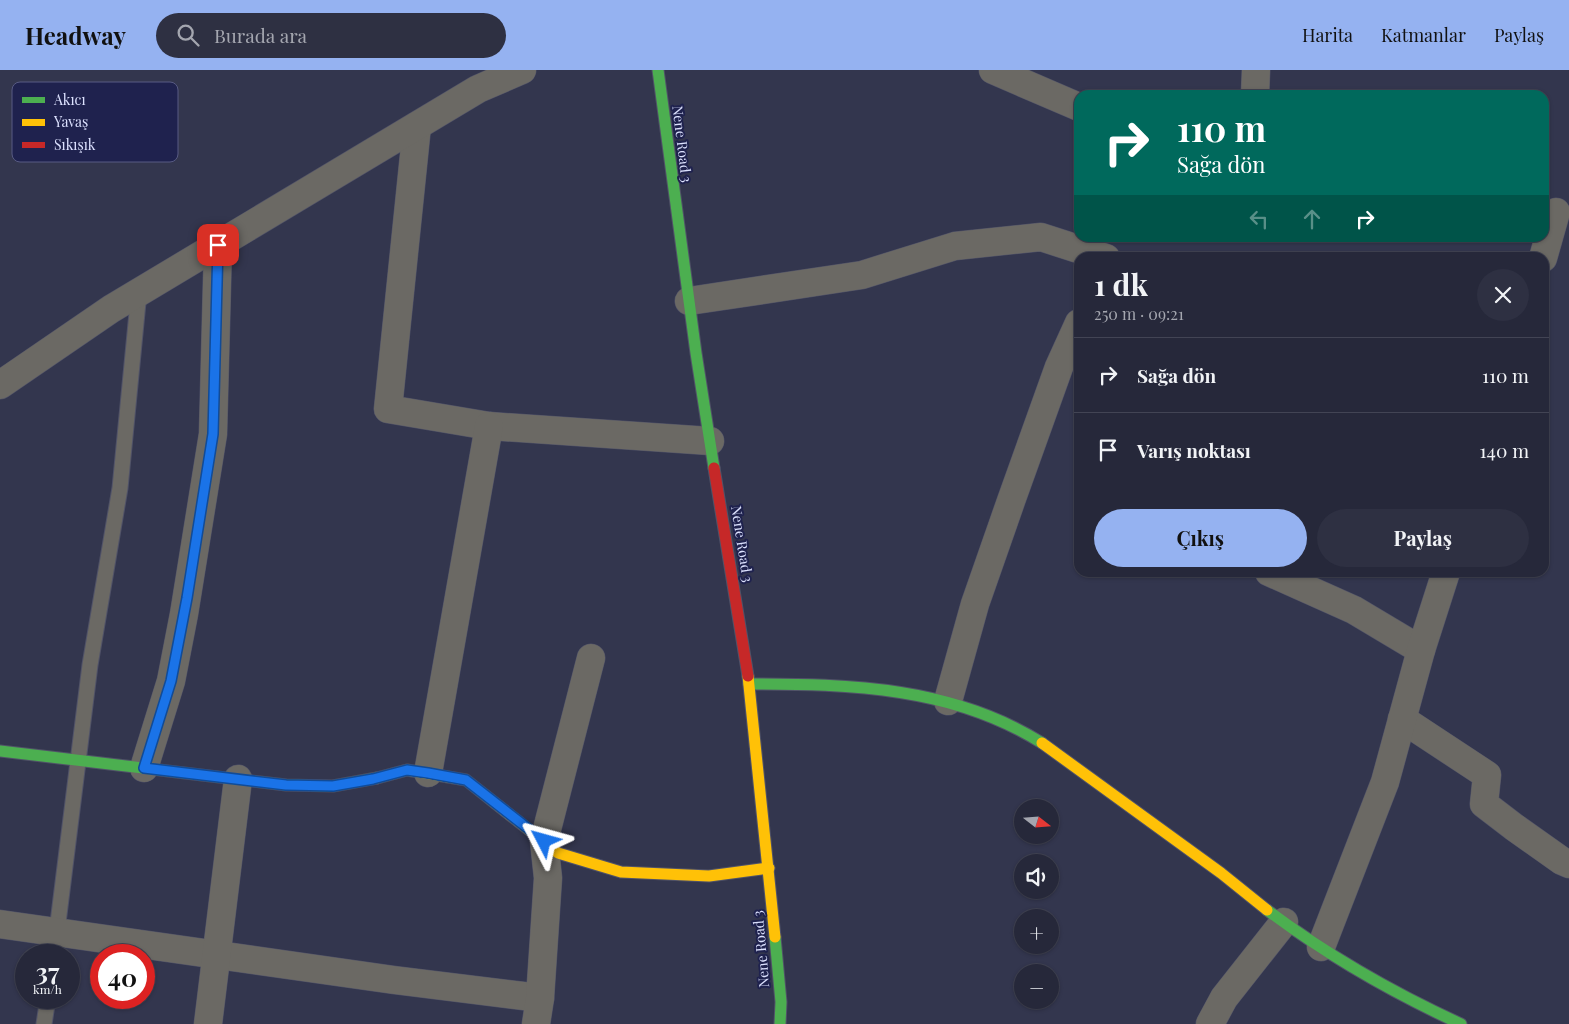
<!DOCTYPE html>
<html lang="tr">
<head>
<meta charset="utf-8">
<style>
	body { margin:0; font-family:"Playfair Display",serif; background:#2e3042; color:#f1f3f6; height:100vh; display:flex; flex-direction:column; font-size:19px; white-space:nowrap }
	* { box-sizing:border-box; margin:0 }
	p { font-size:16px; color:#a4a6af }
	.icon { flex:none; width:28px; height:28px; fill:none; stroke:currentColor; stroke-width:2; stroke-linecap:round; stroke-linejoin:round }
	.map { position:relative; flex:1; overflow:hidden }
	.side { position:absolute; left:1074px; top:182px; width:475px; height:325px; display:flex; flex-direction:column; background:#26283a; border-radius:15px; box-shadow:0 1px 4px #0004,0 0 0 1px #424454 }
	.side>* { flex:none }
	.guide { position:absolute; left:1074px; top:20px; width:475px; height:152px; border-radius:15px; box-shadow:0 1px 4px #0004,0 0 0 1px #424454; background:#00695c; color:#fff; overflow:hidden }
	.needle { width:32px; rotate:107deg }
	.buttons { position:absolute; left:1014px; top:729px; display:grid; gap:10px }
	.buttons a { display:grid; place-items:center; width:45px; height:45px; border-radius:50%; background:#26283a; box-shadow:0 1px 4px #0004,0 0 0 1px #424454; font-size:25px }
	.speed { position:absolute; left:15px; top:874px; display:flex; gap:10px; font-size:25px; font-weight:700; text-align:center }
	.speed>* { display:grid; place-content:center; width:65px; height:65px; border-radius:50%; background:#26283a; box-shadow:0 1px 4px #0004,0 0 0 1px #424454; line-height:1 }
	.speed small { font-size:12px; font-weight:400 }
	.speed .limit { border:8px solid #d22; background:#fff; color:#111 }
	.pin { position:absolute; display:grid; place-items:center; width:42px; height:42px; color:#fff; margin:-21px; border-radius:10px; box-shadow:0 2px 8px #0006 }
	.me { position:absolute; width:55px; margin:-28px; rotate:309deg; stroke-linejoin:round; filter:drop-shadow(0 0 4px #0008) }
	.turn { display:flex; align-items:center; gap:18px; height:105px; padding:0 20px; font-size:22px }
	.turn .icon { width:65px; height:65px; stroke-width:2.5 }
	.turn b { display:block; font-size:35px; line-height:42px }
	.lanes { display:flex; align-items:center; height:48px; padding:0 20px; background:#0003; justify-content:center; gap:25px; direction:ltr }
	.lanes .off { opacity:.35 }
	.round { display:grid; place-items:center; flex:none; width:52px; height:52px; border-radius:26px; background:#2e3042 }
	.overview { display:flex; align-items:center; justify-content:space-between; height:85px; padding:0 20px }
	h1 { font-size:30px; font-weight:700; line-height:38px }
	.action { display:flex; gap:10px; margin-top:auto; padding:10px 20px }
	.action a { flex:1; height:58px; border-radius:30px; background:#95b2f1; color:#111; font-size:20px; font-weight:700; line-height:58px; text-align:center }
	.action a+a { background:#2e3042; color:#f1f3f6 }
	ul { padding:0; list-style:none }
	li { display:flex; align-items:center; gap:15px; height:75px; padding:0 20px; border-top:1px solid #424454 }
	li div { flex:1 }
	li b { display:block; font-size:19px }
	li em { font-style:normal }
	header { display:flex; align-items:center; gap:30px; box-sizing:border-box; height:70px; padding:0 25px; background:#95b2f1; color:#111 }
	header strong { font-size:24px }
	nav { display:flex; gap:28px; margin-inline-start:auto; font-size:18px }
	.search { width:350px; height:45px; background:#2e3042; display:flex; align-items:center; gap:12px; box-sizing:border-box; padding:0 18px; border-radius:28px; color:#a4a6af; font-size:19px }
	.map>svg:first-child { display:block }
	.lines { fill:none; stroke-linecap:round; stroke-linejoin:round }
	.lane-casing { stroke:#515368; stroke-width:17 }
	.street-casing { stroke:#515368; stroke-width:29 }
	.fast-casing { stroke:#515368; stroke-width:13 }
	.slow-casing { stroke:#515368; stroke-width:13 }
	.jam-casing { stroke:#515368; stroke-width:13 }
	.lane { stroke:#6b6964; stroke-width:15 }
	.street { stroke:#6b6964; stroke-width:28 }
	.fast { stroke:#4caf50; stroke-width:11 }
	.slow { stroke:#ffc107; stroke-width:11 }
	.jam { stroke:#c62828; stroke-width:11 }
	.route-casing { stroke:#114b97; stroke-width:12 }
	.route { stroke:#1a73e8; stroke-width:9 }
	.labels { text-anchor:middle; stroke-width:4; stroke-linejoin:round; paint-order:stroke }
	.street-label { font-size:14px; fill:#dce1fe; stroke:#1f224e }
	.key { fill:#1f224e; stroke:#585b83; stroke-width:1 }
	.key-label { font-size:14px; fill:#dce1fe }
</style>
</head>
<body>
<header>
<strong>Headway</strong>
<div class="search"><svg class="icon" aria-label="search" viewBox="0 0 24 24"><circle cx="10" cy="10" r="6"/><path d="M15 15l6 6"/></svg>Burada ara</div>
<nav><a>Harita</a><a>Katmanlar</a><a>Paylaş</a></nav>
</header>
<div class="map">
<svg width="1569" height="954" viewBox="0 0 1569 954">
	<rect width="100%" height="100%" fill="#33364e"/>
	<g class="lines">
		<defs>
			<g id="lane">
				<polyline points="54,885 90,595 120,418 139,222"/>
				<polyline points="44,954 48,928"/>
			</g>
			<g id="street">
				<polyline points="993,0 1079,37"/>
				<polyline points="1255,25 1256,0"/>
				<polyline points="417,56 388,339 489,356 710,371"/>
				<polyline points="1543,188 1556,142"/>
				<polyline points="689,231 862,205 955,176 1041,167 1106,188"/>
				<polyline points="0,315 111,239 478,19 522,0"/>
				<polyline points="1269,502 1354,540 1421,580"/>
				<polyline points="948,631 975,534 1011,431 1059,297 1079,253"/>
				<polyline points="1402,649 1487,705 1484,734 1514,757 1562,791 1569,794"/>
				<polyline points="144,698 171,611 184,544 213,364 218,175"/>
				<polyline points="428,703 489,356"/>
				<polyline points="0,854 394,910 540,928"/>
				<polyline points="1321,877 1385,712 1421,580 1446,502"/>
				<polyline points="208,954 238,709"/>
				<polyline points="536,954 540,928 548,808 544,771 591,588"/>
				<polyline points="1210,954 1224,928 1284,852"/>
			</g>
			<g id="fast">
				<polyline points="658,0 696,283 714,398"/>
				<path d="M749,614C851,614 953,617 1042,673"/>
				<polyline points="0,681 286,715 333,716 377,708"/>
				<path d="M1267,840C1327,885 1393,923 1461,954"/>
				<polyline points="775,867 781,932 780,954"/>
			</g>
			<g id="slow">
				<polyline points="748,606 775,867"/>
				<polyline points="1042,673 1221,803 1267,840"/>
				<polyline points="377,708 407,700 466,710 558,783 621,802 709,806 769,798"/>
			</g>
			<polyline id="jam" points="714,398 748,606"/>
		</defs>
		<use href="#lane" class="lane-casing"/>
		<use href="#street" class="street-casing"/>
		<use href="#fast" class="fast-casing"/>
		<use href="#slow" class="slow-casing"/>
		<use href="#jam" class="jam-casing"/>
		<use href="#lane" class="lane"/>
		<use href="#street" class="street"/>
		<use href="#fast" class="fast"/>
		<use href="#slow" class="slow"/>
		<use href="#jam" class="jam"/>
	</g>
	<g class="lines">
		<defs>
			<polyline id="route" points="218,175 213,364 187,528 171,611 144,698 286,715 333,716 373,709 407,700 428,703 466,710 544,771"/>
		</defs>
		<use href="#route" class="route-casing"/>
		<use href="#route" class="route"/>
	</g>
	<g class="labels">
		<g class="street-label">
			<text transform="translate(682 74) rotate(83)" y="5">Nene Road 3</text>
			<text transform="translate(742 474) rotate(81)" y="5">Nene Road 3</text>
			<text transform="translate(761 879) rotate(-95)" y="5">Nene Road 3</text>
		</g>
	</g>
	<rect x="12" y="12" width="166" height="80" rx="8" class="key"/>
	<rect x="22" y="27" width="23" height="6" fill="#4caf50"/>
	<rect x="22" y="49" width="23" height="7" fill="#ffc107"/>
	<rect x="22" y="72" width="23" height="6" fill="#c62828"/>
	<g class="key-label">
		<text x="54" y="35">Akıcı</text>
		<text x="54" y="57">Yavaş</text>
		<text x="54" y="80">Sıkışık</text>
	</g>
</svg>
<div class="buttons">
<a><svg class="needle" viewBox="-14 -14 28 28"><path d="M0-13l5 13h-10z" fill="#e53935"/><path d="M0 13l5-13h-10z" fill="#a4a6af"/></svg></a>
<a><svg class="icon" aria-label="sound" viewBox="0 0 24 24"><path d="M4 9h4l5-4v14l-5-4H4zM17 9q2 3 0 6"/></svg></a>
<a>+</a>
<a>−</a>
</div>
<div class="speed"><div>37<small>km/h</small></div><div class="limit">40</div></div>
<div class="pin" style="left:218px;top:175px;background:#d93025"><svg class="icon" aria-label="arrive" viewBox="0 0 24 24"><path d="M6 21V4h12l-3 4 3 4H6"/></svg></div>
<svg class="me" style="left:544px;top:771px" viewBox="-20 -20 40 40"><path d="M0-17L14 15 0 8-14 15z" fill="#1a73e8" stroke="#fff" stroke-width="4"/></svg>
<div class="guide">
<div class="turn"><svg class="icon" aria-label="right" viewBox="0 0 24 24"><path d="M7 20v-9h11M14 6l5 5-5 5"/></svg><div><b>110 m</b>Sağa dön</div></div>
<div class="lanes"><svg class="icon off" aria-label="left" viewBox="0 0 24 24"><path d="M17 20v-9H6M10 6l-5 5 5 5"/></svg><svg class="icon off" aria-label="ahead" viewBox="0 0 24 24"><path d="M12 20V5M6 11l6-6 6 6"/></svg><svg class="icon" aria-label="right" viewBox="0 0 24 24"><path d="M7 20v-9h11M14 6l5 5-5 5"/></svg></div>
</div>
<section class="side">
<div class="overview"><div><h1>1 dk</h1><p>250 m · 09:21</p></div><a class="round"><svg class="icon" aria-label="close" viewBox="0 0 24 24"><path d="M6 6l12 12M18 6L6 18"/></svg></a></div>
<ul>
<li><svg class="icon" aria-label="right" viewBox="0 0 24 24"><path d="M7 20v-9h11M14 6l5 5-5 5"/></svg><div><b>Sağa dön</b></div><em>110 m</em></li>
<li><svg class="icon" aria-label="arrive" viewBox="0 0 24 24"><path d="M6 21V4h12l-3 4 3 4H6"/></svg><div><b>Varış noktası</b></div><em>140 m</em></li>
</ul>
<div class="action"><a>Çıkış</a><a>Paylaş</a></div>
</section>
</div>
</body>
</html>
